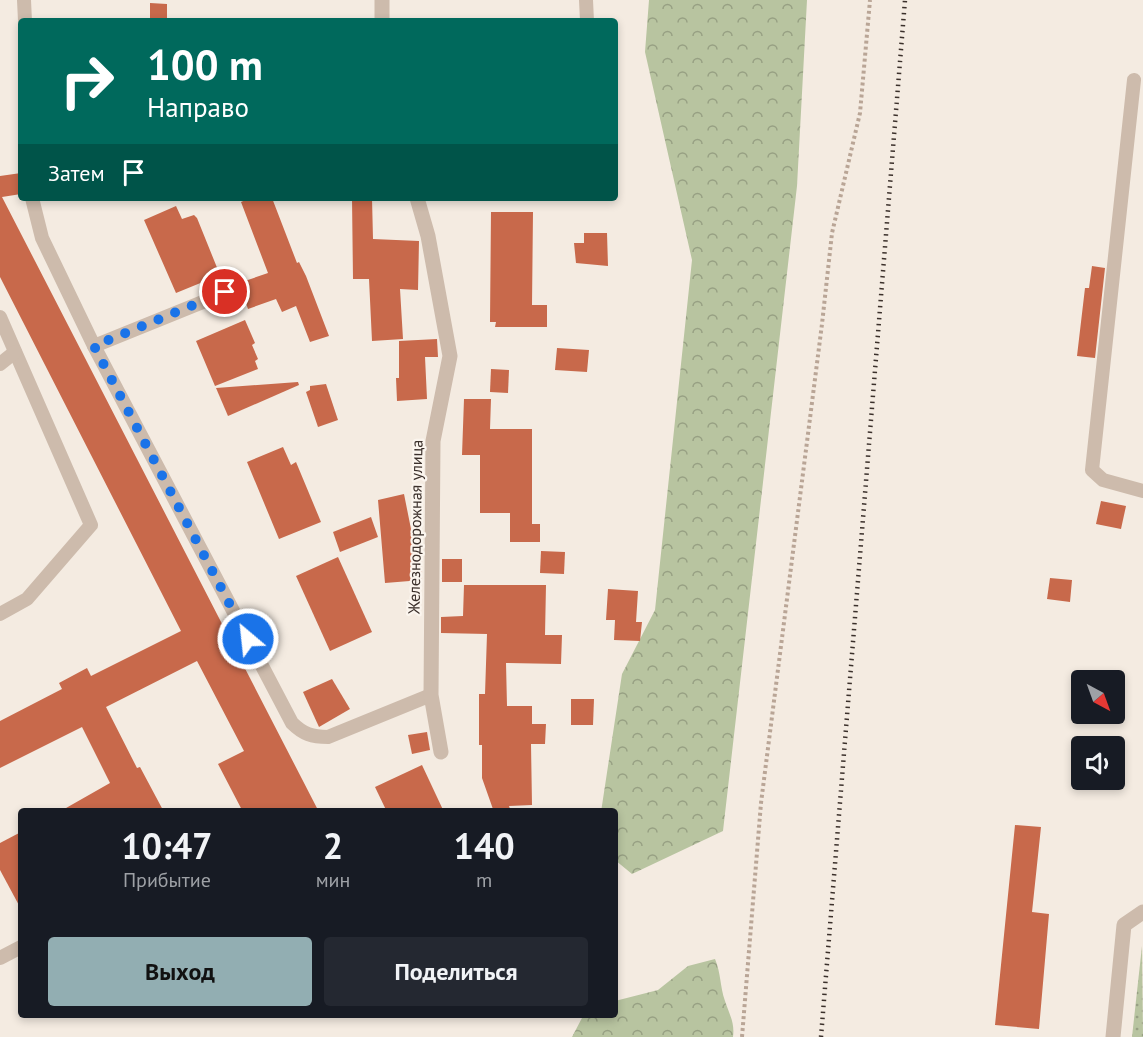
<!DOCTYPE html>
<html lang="ru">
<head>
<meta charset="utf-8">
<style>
	body { margin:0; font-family:"PT Sans",sans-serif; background:#242831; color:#f1f3f6; height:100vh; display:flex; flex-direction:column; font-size:22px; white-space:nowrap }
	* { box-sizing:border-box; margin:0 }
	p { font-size:20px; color:#9ea1a6 }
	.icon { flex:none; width:33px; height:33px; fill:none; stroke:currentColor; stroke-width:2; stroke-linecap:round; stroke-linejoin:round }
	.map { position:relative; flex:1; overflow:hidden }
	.drawer { position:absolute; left:18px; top:808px; width:600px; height:210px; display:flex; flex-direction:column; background:#171b24; border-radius:6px; box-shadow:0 3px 9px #0003 }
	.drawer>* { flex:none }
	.guide { position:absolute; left:18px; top:18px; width:600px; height:183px; border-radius:6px; box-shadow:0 3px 9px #0003; background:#00695c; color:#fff; overflow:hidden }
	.needle { width:39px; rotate:139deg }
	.buttons { position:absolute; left:1071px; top:670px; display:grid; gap:12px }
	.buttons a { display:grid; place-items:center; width:54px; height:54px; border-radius:6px; background:#171b24; box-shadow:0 3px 9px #0003; font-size:30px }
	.pin { position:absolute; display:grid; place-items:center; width:51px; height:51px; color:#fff; margin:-26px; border:3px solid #fff; border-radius:50%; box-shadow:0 2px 6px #0007 }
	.me { position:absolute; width:66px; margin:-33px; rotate:332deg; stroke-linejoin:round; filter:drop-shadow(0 0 4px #0008) }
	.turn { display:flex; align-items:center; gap:21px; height:126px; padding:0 30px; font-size:27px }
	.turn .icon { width:78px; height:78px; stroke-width:2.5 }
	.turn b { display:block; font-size:42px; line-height:51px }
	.then { display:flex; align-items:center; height:57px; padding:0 30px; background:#0003; gap:12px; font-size:22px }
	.eta { display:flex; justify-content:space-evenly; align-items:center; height:102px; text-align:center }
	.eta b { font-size:36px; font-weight:800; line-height:42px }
	.cta { display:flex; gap:12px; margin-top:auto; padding:12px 30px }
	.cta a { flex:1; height:69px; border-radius:6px; background:#92aeb2; color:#111; font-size:24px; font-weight:800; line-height:69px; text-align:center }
	.cta a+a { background:#242831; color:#f1f3f6 }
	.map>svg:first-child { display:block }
	.forest { fill:url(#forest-crowns) }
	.park { fill:url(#park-dots) }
	.building { fill:#c8694b }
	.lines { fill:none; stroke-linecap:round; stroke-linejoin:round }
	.path { stroke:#b9a596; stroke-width:4; stroke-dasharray:3 3; stroke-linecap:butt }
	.service { stroke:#cdbbac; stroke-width:14 }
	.minor { stroke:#cdbbac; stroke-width:15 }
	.rail { stroke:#3b302b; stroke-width:4.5; stroke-dasharray:1.5 4.5; stroke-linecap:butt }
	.route { stroke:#1a73e8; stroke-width:10; stroke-dasharray:0 18 }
	.labels { text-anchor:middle; stroke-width:4.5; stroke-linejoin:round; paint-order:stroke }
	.street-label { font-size:16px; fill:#3b302b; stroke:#fbf5ee }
</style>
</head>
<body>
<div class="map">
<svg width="1143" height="1037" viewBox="0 0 1143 1037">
	<defs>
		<pattern id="forest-crowns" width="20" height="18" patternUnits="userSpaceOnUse" patternTransform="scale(1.5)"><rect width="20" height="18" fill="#b8c4a0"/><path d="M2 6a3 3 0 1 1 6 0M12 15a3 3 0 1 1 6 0" fill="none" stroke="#97a083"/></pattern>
		<pattern id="park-dots" width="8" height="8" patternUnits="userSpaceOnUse" patternTransform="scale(1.5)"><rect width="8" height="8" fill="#b8c4a0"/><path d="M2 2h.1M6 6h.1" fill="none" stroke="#97a083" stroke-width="1.8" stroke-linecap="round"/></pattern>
	</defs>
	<rect width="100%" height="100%" fill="#f4ebe1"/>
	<g class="forest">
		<polygon points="649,0 807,0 797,186 723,831 632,874 615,860 615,812 601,812 622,674 655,610 692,260 645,52"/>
		<path d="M715,959C721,973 720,987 725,1001C729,1014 735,1022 733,1037H572L583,1016H615V1001L658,990L688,966Z"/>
	</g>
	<polygon class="park" points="1142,946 1143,1037 1132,1037"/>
	<g class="building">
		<polygon points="150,3 167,4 167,21 150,21"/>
		<polygon points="21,173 21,194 2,197 319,812 243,812 218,764 244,751 197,661 106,707 137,768 140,767 164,812 59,812 110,783 82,727 0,768 0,721 62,689 59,683 87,668 91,676 181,631 0,277 0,176"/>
		<polygon points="250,198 272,198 297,263 299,262 306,276 329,336 310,342 296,306 282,312 276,299 248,309 239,283 268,273 241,202"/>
		<polygon points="352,198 372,198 373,239 419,241 418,290 400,289 403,339 372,341 369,279 353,279"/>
		<polygon points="176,206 182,219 194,215 197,218 220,275 176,293 144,220"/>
		<polygon points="491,212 533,212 532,305 547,305 547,327 495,327 496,322 490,322"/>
		<polygon points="584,233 607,233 608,266 576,263 574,243 584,243"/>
		<polygon points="1092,266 1105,268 1095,358 1077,356 1085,288 1089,288"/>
		<polygon points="245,320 255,343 252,345 258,359 255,361 258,369 215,386 196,341"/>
		<polygon points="437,339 438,357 425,357 427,399 397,401 396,378 399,378 399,341"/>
		<polygon points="557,348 589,350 587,372 555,370"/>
		<polygon points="491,369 509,370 508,393 490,392"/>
		<polygon points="298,382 299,385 228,416 216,388"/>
		<polygon points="326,384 338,420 318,427 306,392 310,390 310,386"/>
		<polygon points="464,399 491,399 490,429 532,429 532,524 540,524 540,542 510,542 510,513 480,513 480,455 462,455"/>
		<polygon points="283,447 291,465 296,462 321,522 279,539 247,462"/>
		<polygon points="404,494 417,559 422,559 422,580 385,583 378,500"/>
		<polygon points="1101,501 1126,506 1121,529 1096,524"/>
		<polygon points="371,517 378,537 340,552 333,532"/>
		<polygon points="541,551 565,552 564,574 540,573"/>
		<polygon points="338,557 372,632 330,651 296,576"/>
		<rect x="442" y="559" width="20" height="23"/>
		<polygon points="1050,578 1072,580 1070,602 1047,599"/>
		<polygon points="464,585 546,585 545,635 562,635 561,664 506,663 507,706 532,706 532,724 546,724 545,744 531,744 532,805 509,806 511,812 494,812 482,778 482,745 479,745 479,694 485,694 487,634 441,633 441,617 463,616"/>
		<polygon points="608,589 638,591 636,622 642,622 640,641 614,640 615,620 606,620"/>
		<polygon points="332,679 350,709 319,727 303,692"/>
		<polygon points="571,699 594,699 593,725 571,725"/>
		<polygon points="427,732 430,750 412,754 408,735"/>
		<polygon points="422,765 444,812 387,812 375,787"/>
		<polygon points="1015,825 1041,827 1032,912 1049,914 1039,1029 995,1025"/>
		<polygon points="21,832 21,909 0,870 0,843"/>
	</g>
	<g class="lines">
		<polyline class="path" points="742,1037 761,803 822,324 832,233 860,113 870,0"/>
		<g class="service">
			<polyline points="24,0 25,21"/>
			<polyline points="586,0 587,21"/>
			<polyline points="1134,80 1092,470 1103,480 1143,491"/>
			<polyline points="32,198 42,238 94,346 225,293"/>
			<polyline points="0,317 91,525 27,599 0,614"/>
			<path d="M94,346L292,723C303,734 312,737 328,737L431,695"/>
			<polyline points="0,364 15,352"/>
			<polyline points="0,958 21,947"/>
		</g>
		<g class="minor">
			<polyline points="382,0 382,21"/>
			<polyline points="417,198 428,236 450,356 433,441 431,695 441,752"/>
			<polyline points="1113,1037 1124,925 1143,912"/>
		</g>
		<polyline class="rail" points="821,1037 905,0"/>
	</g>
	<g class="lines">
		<polyline class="route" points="225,292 94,346 248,639"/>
	</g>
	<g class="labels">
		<g class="street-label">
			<text transform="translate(415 527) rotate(-89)" y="6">Железнодорожная улица</text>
		</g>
	</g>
</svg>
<div class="buttons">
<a><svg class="needle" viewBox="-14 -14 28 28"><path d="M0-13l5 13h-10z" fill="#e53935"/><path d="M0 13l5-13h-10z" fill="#9ea1a6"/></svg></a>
<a><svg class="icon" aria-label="sound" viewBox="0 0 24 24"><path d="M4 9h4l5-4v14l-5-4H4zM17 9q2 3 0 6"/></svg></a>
</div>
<div class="pin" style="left:225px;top:292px;background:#d93025"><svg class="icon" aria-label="arrive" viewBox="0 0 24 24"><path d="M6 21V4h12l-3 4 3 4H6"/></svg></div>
<svg class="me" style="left:248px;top:639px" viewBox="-20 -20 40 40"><circle r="17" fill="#1a73e8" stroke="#fff" stroke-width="3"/><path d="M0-11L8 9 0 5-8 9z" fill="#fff"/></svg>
<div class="guide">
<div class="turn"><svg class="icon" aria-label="right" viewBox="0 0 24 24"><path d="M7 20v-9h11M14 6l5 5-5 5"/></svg><div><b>100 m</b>Направо</div></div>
<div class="then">Затем<svg class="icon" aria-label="arrive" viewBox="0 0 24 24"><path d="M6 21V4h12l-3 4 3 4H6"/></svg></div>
</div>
<section class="drawer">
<div class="eta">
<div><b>10:47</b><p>Прибытие</p></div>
<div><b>2</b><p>мин</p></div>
<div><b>140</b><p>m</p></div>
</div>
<div class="cta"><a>Выход</a><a>Поделиться</a></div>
</section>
</div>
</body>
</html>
